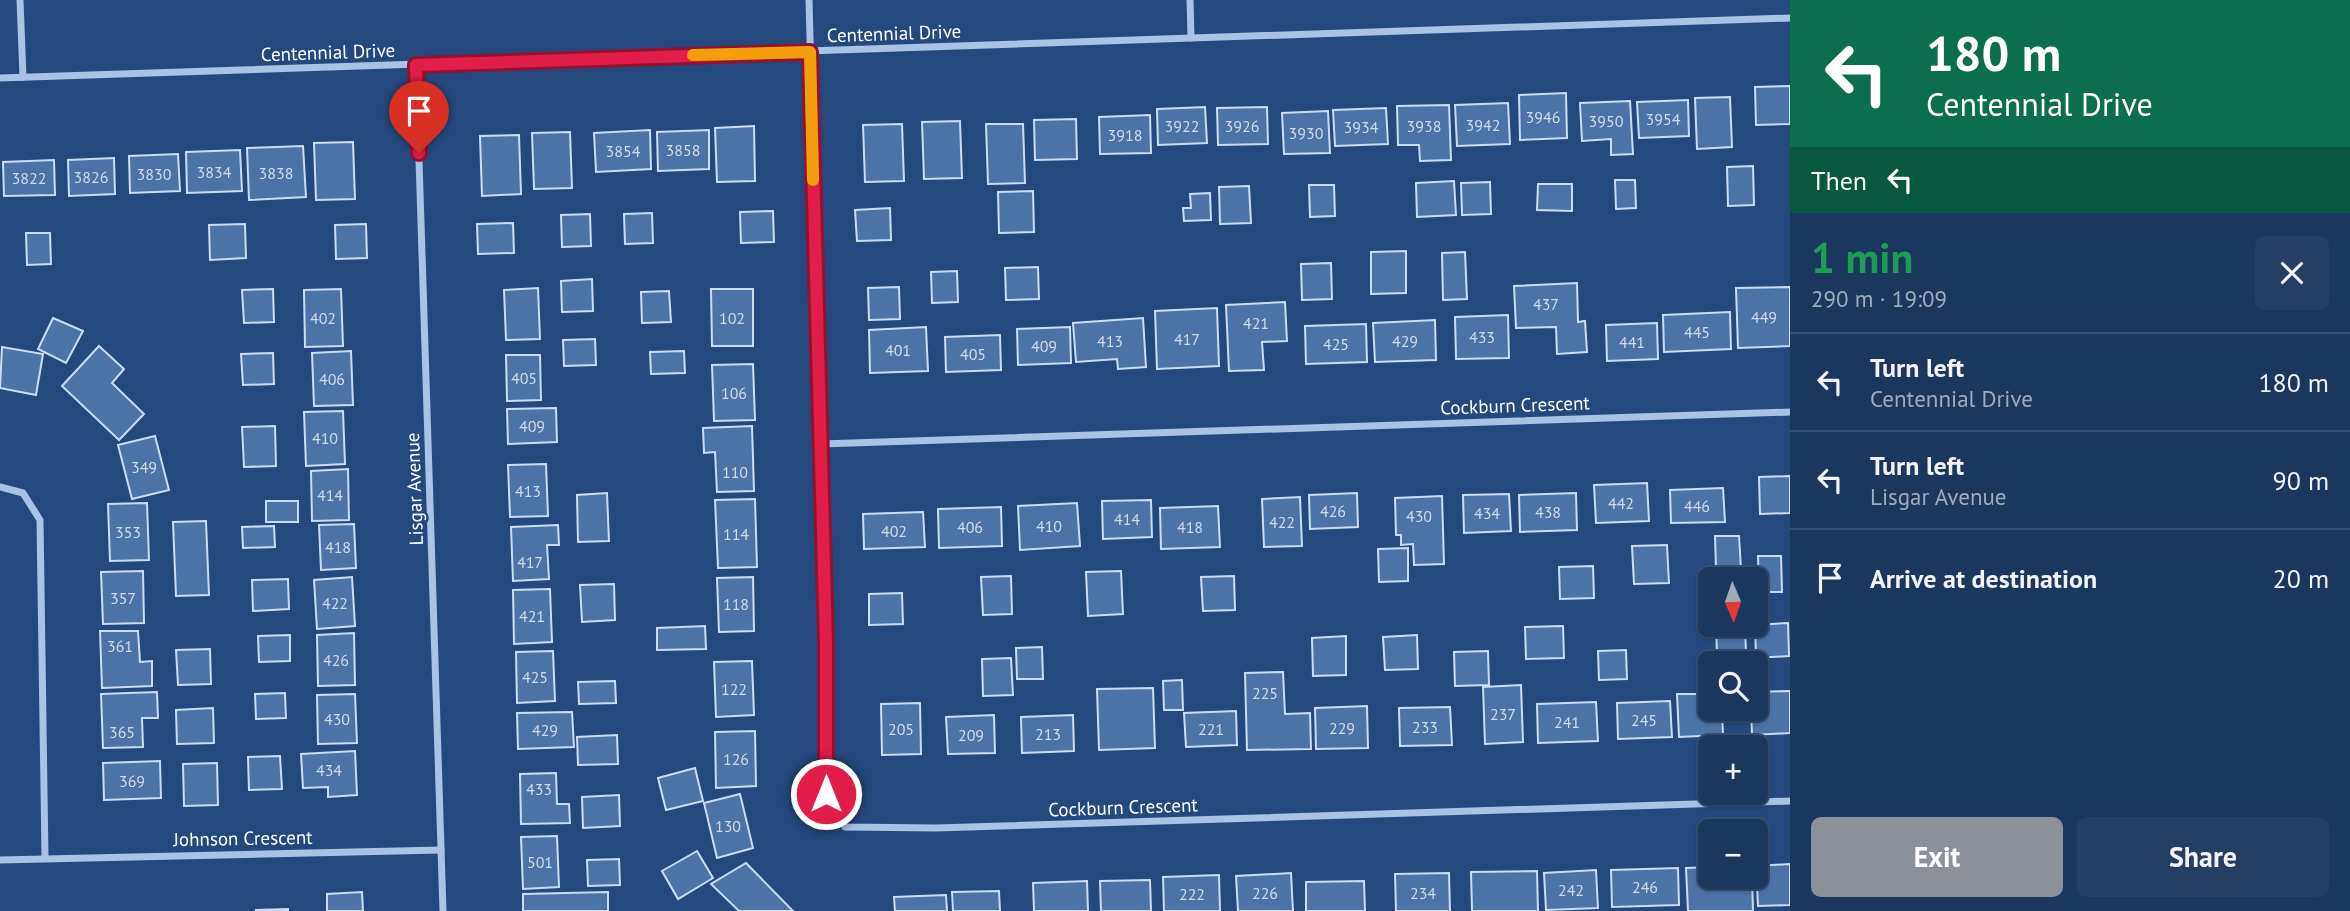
<!DOCTYPE html>
<html lang="en">
<head>
<meta charset="utf-8">
<style>
	body { margin:0; font-family:"PT Sans",sans-serif; background:#233f64; color:#f1f3f6; height:100vh; display:flex; flex-direction:column; font-size:26px; white-space:nowrap }
	* { box-sizing:border-box; margin:0 }
	p { font-size:23px; color:#9facbc }
	.icon { flex:none; width:38px; height:38px; fill:none; stroke:currentColor; stroke-width:2; stroke-linecap:round; stroke-linejoin:round }
	.map { position:relative; flex:1; overflow:hidden }
	.sheet { display:flex; flex-direction:column; background:#1a375e; width:560px }
	.sheet>* { flex:none }
	.hud { background:#0b6e4f; color:#fff; overflow:hidden }
	.needle { width:46px; rotate:178deg }
	.fabs { position:absolute; left:1698px; top:567px; display:grid; gap:14px }
	.fabs a { display:grid; place-items:center; width:70px; height:70px; border-radius:10px; background:#1a375e; box-shadow:0 2px 5px #0004,0 0 0 2px #385173; font-size:35px }
	.pin { position:absolute; display:grid; place-items:center; width:60px; height:60px; color:#fff; margin:-72px -30px; border-radius:50% 50% 50% 0; rotate:-45deg; box-shadow:0 0 7px #0007 }
	.pin .icon { rotate:45deg }
	.me { position:absolute; width:77px; margin:-38px; rotate:0deg; stroke-linejoin:round; filter:drop-shadow(0 0 5px #0008) }
	.turn { display:flex; align-items:center; gap:24px; height:147px; padding:0 21px; font-size:32px }
	.turn .icon { width:91px; height:91px; stroke-width:2.5 }
	.turn b { display:block; font-size:49px; line-height:60px }
	.then { display:flex; align-items:center; height:66px; padding:0 21px; background:#0003; gap:14px; font-size:26px }
	.round { display:grid; place-items:center; flex:none; width:74px; height:74px; border-radius:10px; background:#233f64 }
	.headline { display:flex; align-items:center; justify-content:space-between; height:119px; padding:0 21px }
	h1 { font-size:42px; font-weight:700; line-height:52px; color:#1e9e55 }
	.button { display:flex; gap:14px; margin-top:auto; padding:14px 21px }
	.button a { flex:1; height:80px; border-radius:10px; background:#8c9099; color:#fff; font-size:28px; font-weight:700; line-height:80px; text-align:center }
	.button a+a { background:#233f64; color:#f1f3f6 }
	ul { padding:0; list-style:none }
	li { display:flex; align-items:center; gap:21px; height:98px; padding:0 21px; border-top:2px solid #385173 }
	li div { flex:1 }
	li b { display:block; font-size:26px }
	li em { font-style:normal }
	main { display:flex; flex:1; min-height:0 }
	.map>svg:first-child { display:block }
	.building { fill:#4b73a7; stroke:#cbddf5; stroke-width:2 }
	.lines { fill:none; stroke-linecap:round; stroke-linejoin:round }
	.minor { stroke:#a8c3e6; stroke-width:7 }
	.route-casing { stroke:#92132f; stroke-width:18 }
	.route { stroke:#e11d48; stroke-width:12 }
	.slow { stroke:#f59e0b; stroke-width:12 }
	.labels { text-anchor:middle; stroke-width:5; stroke-linejoin:round; paint-order:stroke }
	.number-label { font-size:16px; fill:#d2dce9 }
	.street-label { font-size:19px; fill:#fff; stroke:#23497e }
</style>
</head>
<body>
<main>
<div class="map">
<svg width="1790" height="911" viewBox="0 0 1790 911">
	<rect width="100%" height="100%" fill="#23497e"/>
	<g class="building">
		<polygon points="1790,86 1790,124 1756,125 1755,87"/>
		<polygon points="1566,93 1567,138 1520,140 1519,95"/>
		<polygon points="1730,97 1732,147 1697,149 1695,98"/>
		<polygon points="1688,100 1689,136 1639,138 1637,102"/>
		<polygon points="1630,101 1633,154 1611,155 1611,139 1582,141 1580,103"/>
		<polygon points="1508,103 1510,144 1457,146 1455,105"/>
		<polygon points="1449,105 1451,160 1420,161 1419,145 1398,145 1397,106"/>
		<polygon points="1205,107 1207,143 1158,145 1157,109"/>
		<polygon points="1267,107 1268,144 1218,145 1217,108"/>
		<polygon points="1386,108 1388,144 1335,146 1333,110"/>
		<polygon points="1328,111 1330,153 1284,154 1282,113"/>
		<polygon points="1150,115 1151,153 1100,154 1099,117"/>
		<polygon points="1076,119 1077,159 1035,160 1034,120"/>
		<polygon points="960,121 962,178 924,179 922,122"/>
		<polygon points="902,124 904,181 865,182 863,125"/>
		<polygon points="986,124 1023,124 1025,183 988,184"/>
		<polygon points="754,126 755,181 717,182 715,128"/>
		<polygon points="650,130 651,169 596,172 594,133"/>
		<polygon points="709,130 709,169 658,171 657,132"/>
		<polygon points="570,132 572,188 534,189 532,133"/>
		<polygon points="519,135 521,194 482,196 480,136"/>
		<polygon points="353,142 355,199 316,200 314,143"/>
		<polygon points="303,146 306,197 249,200 247,148"/>
		<polygon points="240,150 242,191 187,193 186,152"/>
		<polygon points="178,154 180,191 130,193 129,156"/>
		<polygon points="114,158 115,194 69,196 68,160"/>
		<polygon points="54,160 55,195 4,196 3,162"/>
		<polygon points="1753,166 1754,205 1728,206 1727,167"/>
		<polygon points="1615,180 1635,180 1636,208 1616,209"/>
		<polygon points="1454,181 1456,215 1417,217 1416,183"/>
		<polygon points="1490,182 1491,214 1462,215 1461,183"/>
		<polygon points="1538,184 1572,184 1572,211 1537,210"/>
		<polygon points="1309,185 1334,185 1335,216 1310,217"/>
		<polygon points="1249,186 1251,223 1220,224 1219,187"/>
		<polygon points="1033,191 1034,232 999,233 998,192"/>
		<polygon points="1210,193 1211,220 1184,221 1183,208 1191,208 1190,194"/>
		<polygon points="890,208 891,240 857,241 855,210"/>
		<polygon points="773,211 774,242 741,243 740,212"/>
		<polygon points="652,213 653,243 625,244 624,214"/>
		<polygon points="590,214 591,246 562,247 561,215"/>
		<polygon points="513,223 514,253 478,254 477,224"/>
		<polygon points="245,224 246,258 210,260 209,225"/>
		<polygon points="366,224 367,258 336,259 335,225"/>
		<polygon points="26,233 50,233 51,264 27,265"/>
		<polygon points="1406,251 1406,293 1371,294 1371,252"/>
		<polygon points="1465,252 1467,299 1443,300 1442,253"/>
		<polygon points="1331,263 1332,299 1302,300 1301,264"/>
		<polygon points="1038,267 1039,299 1006,300 1005,268"/>
		<polygon points="957,271 958,302 932,303 931,272"/>
		<polygon points="592,279 593,311 562,312 561,281"/>
		<polygon points="1577,283 1578,322 1585,321 1587,352 1557,354 1556,327 1516,328 1514,286"/>
		<polygon points="899,287 900,319 869,320 868,288"/>
		<polygon points="1790,287 1790,346 1738,348 1736,288"/>
		<polygon points="538,288 540,339 506,340 504,290"/>
		<polygon points="273,289 274,322 244,323 242,290"/>
		<polygon points="341,289 343,346 305,347 304,290"/>
		<polygon points="711,289 753,289 753,346 712,346"/>
		<polygon points="669,291 671,322 642,323 641,292"/>
		<polygon points="1285,302 1287,341 1262,342 1264,370 1229,371 1226,305"/>
		<polygon points="1217,308 1219,366 1157,369 1155,311"/>
		<polygon points="1730,312 1731,349 1664,352 1663,315"/>
		<polygon points="1508,315 1509,358 1456,359 1455,317"/>
		<polygon points="53,318 83,331 66,363 38,349"/>
		<polygon points="1143,318 1146,367 1118,369 1117,359 1076,362 1073,323"/>
		<polygon points="1435,320 1436,360 1375,362 1373,323"/>
		<polygon points="1657,323 1658,359 1607,361 1606,325"/>
		<polygon points="1366,324 1367,362 1306,364 1305,326"/>
		<polygon points="926,327 928,371 870,373 869,330"/>
		<polygon points="1070,327 1071,363 1018,365 1017,329"/>
		<polygon points="1000,335 1001,370 946,372 945,337"/>
		<polygon points="595,339 596,365 564,366 563,340"/>
		<polygon points="99,346 124,369 112,383 144,414 119,440 62,386"/>
		<polygon points="2,347 43,354 36,395 0,388"/>
		<polygon points="351,351 353,405 314,406 312,353"/>
		<polygon points="684,351 685,373 651,374 650,352"/>
		<polygon points="273,353 274,384 243,385 241,354"/>
		<polygon points="506,355 540,355 541,400 507,401"/>
		<polygon points="753,364 755,420 714,421 712,365"/>
		<polygon points="556,408 557,442 508,444 507,409"/>
		<polygon points="343,411 345,464 306,466 304,412"/>
		<polygon points="275,426 276,466 244,467 242,427"/>
		<polygon points="752,426 754,491 717,492 715,452 704,453 703,428"/>
		<polygon points="155,436 169,490 132,499 118,445"/>
		<polygon points="546,464 548,516 510,517 508,465"/>
		<polygon points="348,469 349,520 312,521 311,471"/>
		<polygon points="1790,476 1790,513 1760,514 1759,477"/>
		<polygon points="1647,483 1649,521 1596,523 1594,485"/>
		<polygon points="1723,488 1725,522 1671,523 1670,490"/>
		<polygon points="607,493 609,541 578,542 577,495"/>
		<polygon points="1357,493 1358,527 1310,529 1309,495"/>
		<polygon points="1576,493 1577,530 1520,532 1519,495"/>
		<polygon points="1509,494 1511,531 1464,533 1463,495"/>
		<polygon points="1442,496 1444,564 1414,565 1413,544 1401,545 1401,535 1396,535 1395,498"/>
		<polygon points="1300,497 1302,546 1264,547 1262,499"/>
		<polygon points="755,499 757,567 718,568 715,500"/>
		<polygon points="1151,500 1152,537 1103,539 1102,501"/>
		<rect x="266" y="501" width="32" height="21"/>
		<polygon points="147,503 149,560 110,561 108,504"/>
		<polygon points="1077,503 1080,546 1020,550 1018,506"/>
		<polygon points="1218,506 1220,547 1161,549 1160,508"/>
		<polygon points="1001,507 1002,546 939,548 938,509"/>
		<polygon points="923,512 925,547 864,549 863,514"/>
		<polygon points="206,521 209,595 176,596 173,522"/>
		<polygon points="354,524 356,568 321,570 319,525"/>
		<polygon points="558,525 559,545 547,545 549,579 513,581 511,527"/>
		<polygon points="274,526 275,547 243,548 242,527"/>
		<polygon points="1715,536 1739,536 1741,569 1716,570"/>
		<polygon points="1667,545 1669,583 1634,584 1632,546"/>
		<polygon points="1408,548 1408,581 1379,582 1378,549"/>
		<polygon points="1758,556 1781,556 1782,592 1759,592"/>
		<polygon points="1593,566 1594,598 1560,599 1559,567"/>
		<polygon points="143,571 144,623 103,624 101,572"/>
		<polygon points="1121,571 1123,614 1088,616 1086,572"/>
		<polygon points="1011,576 1012,614 983,615 981,577"/>
		<polygon points="1234,576 1235,610 1203,611 1201,577"/>
		<polygon points="352,577 355,626 317,629 314,580"/>
		<polygon points="753,577 754,631 719,632 717,578"/>
		<polygon points="288,579 289,609 253,611 252,580"/>
		<polygon points="614,584 615,620 582,622 580,585"/>
		<polygon points="550,589 552,642 514,644 513,590"/>
		<polygon points="902,593 903,624 869,625 869,594"/>
		<polygon points="1788,623 1789,656 1756,658 1755,625"/>
		<polygon points="1716,625 1745,625 1746,654 1717,655"/>
		<polygon points="705,626 706,649 657,650 657,628"/>
		<polygon points="1563,626 1564,658 1526,659 1525,627"/>
		<polygon points="100,631 138,631 140,662 152,661 152,686 102,688"/>
		<polygon points="354,633 355,685 318,686 317,635"/>
		<polygon points="290,635 290,661 259,662 258,636"/>
		<polygon points="1417,635 1418,669 1385,670 1383,637"/>
		<polygon points="1346,636 1346,675 1313,676 1312,638"/>
		<polygon points="1042,647 1043,679 1017,679 1016,648"/>
		<polygon points="210,649 211,684 178,685 176,650"/>
		<polygon points="1626,650 1627,679 1599,680 1598,651"/>
		<polygon points="553,651 555,701 517,703 516,652"/>
		<polygon points="1488,651 1489,685 1455,686 1454,652"/>
		<polygon points="1011,658 1013,695 983,696 982,659"/>
		<polygon points="752,661 754,715 716,717 714,662"/>
		<polygon points="1283,672 1285,714 1310,713 1311,749 1247,750 1245,673"/>
		<polygon points="1182,680 1183,710 1164,710 1163,681"/>
		<polygon points="615,681 616,703 579,704 578,682"/>
		<polygon points="1521,685 1523,742 1485,744 1483,687"/>
		<polygon points="1153,688 1155,748 1099,750 1097,689"/>
		<polygon points="1790,691 1790,733 1752,735 1751,709 1755,709 1755,692"/>
		<polygon points="157,692 158,718 142,718 143,747 103,748 101,694"/>
		<polygon points="285,693 286,718 256,719 255,694"/>
		<polygon points="355,694 357,743 318,744 317,695"/>
		<polygon points="1677,694 1710,694 1710,709 1722,709 1723,735 1679,737"/>
		<polygon points="1670,701 1672,737 1618,739 1617,703"/>
		<polygon points="1596,702 1598,741 1538,743 1537,704"/>
		<polygon points="920,703 921,754 882,755 881,704"/>
		<polygon points="1367,706 1368,748 1316,749 1315,708"/>
		<polygon points="1450,707 1452,745 1400,746 1399,708"/>
		<polygon points="213,708 214,743 177,744 176,710"/>
		<polygon points="1236,711 1237,745 1186,747 1184,713"/>
		<polygon points="572,712 574,747 518,749 517,713"/>
		<polygon points="994,715 995,753 948,754 946,717"/>
		<polygon points="1073,715 1074,751 1022,753 1021,717"/>
		<polygon points="755,731 756,786 716,788 715,732"/>
		<polygon points="617,735 618,764 578,765 577,737"/>
		<polygon points="355,751 357,795 328,797 328,787 303,788 301,754"/>
		<polygon points="280,756 282,789 249,790 248,757"/>
		<polygon points="160,761 161,798 104,800 103,763"/>
		<polygon points="217,763 218,805 184,806 183,764"/>
		<polygon points="695,768 703,801 666,810 658,778"/>
		<polygon points="556,773 557,804 569,804 570,823 521,824 520,774"/>
		<polygon points="740,794 753,848 717,858 704,803"/>
		<polygon points="619,795 620,826 583,828 582,797"/>
		<polygon points="557,836 559,887 523,889 521,837"/>
		<polygon points="697,851 713,878 678,899 662,871"/>
		<polygon points="619,859 620,885 588,886 587,860"/>
		<polygon points="746,863 793,911 739,911 711,884"/>
		<polygon points="1790,864 1790,905 1758,906 1756,866"/>
		<polygon points="1710,867 1710,877 1752,877 1753,911 1688,911 1686,868"/>
		<polygon points="1678,868 1679,905 1612,907 1611,870"/>
		<polygon points="1596,870 1598,908 1546,910 1544,873"/>
		<polygon points="1537,871 1538,911 1472,911 1471,872"/>
		<polygon points="1291,873 1293,911 1238,911 1236,876"/>
		<polygon points="1449,873 1450,911 1396,911 1395,874"/>
		<polygon points="1219,875 1220,911 1164,911 1163,877"/>
		<polygon points="1150,880 1151,911 1101,911 1100,881"/>
		<polygon points="1087,881 1088,911 1034,911 1033,883"/>
		<polygon points="1364,881 1365,911 1306,911 1306,882"/>
		<polygon points="999,891 1000,911 953,911 952,892"/>
		<polygon points="362,892 363,911 327,911 327,894"/>
		<polygon points="608,892 608,911 523,911 523,894"/>
		<polygon points="946,895 947,911 895,911 894,897"/>
		<polygon points="288,909 288,911 256,911 256,910"/>
	</g>
	<g class="lines">
		<g class="minor">
			<polyline points="20,0 23,77"/>
			<polyline points="809,0 826,642 826,794 845,827 936,828 1790,801"/>
			<polyline points="1190,0 1191,38"/>
			<polyline points="416,66 443,911"/>
			<polyline points="0,78 1790,18"/>
			<polyline points="821,444 1790,412"/>
			<polyline points="0,487 23,493 40,520 45,858"/>
			<polyline points="0,860 441,850"/>
		</g>
	</g>
	<g class="lines">
		<defs>
			<polyline id="route" points="419,153 416,65 810,52 826,642 826,794"/>
		</defs>
		<use href="#route" class="route-casing"/>
		<use href="#route" class="route"/>
		<polyline class="slow" points="693,55 810,52 813,180"/>
	</g>
	<g class="labels">
		<g class="number-label">
			<text x="1543" y="123">3946</text>
			<text x="1663" y="125">3954</text>
			<text x="1606" y="127">3950</text>
			<text x="1483" y="131">3942</text>
			<text x="1182" y="132">3922</text>
			<text x="1242" y="132">3926</text>
			<text x="1424" y="132">3938</text>
			<text x="1361" y="133">3934</text>
			<text x="1306" y="139">3930</text>
			<text x="1125" y="141">3918</text>
			<text x="683" y="156">3858</text>
			<text x="623" y="157">3854</text>
			<text x="214" y="178">3834</text>
			<text x="276" y="179">3838</text>
			<text x="154" y="180">3830</text>
			<text x="91" y="183">3826</text>
			<text x="29" y="184">3822</text>
			<text x="1546" y="310">437</text>
			<text x="1764" y="323">449</text>
			<text x="323" y="324">402</text>
			<text x="732" y="324">102</text>
			<text x="1256" y="329">421</text>
			<text x="1697" y="338">445</text>
			<text x="1482" y="343">433</text>
			<text x="1187" y="345">417</text>
			<text x="1110" y="347">413</text>
			<text x="1405" y="347">429</text>
			<text x="1632" y="348">441</text>
			<text x="1336" y="350">425</text>
			<text x="1044" y="352">409</text>
			<text x="898" y="356">401</text>
			<text x="973" y="360">405</text>
			<text x="524" y="384">405</text>
			<text x="332" y="385">406</text>
			<text x="734" y="399">106</text>
			<text x="532" y="432">409</text>
			<text x="325" y="444">410</text>
			<text x="144" y="473">349</text>
			<text x="735" y="478">110</text>
			<text x="528" y="497">413</text>
			<text x="330" y="501">414</text>
			<text x="1621" y="509">442</text>
			<text x="1697" y="512">446</text>
			<text x="1333" y="517">426</text>
			<text x="1548" y="518">438</text>
			<text x="1487" y="519">434</text>
			<text x="1419" y="522">430</text>
			<text x="1127" y="525">414</text>
			<text x="1282" y="528">422</text>
			<text x="1049" y="532">410</text>
			<text x="970" y="533">406</text>
			<text x="1190" y="533">418</text>
			<text x="894" y="537">402</text>
			<text x="128" y="538">353</text>
			<text x="736" y="540">114</text>
			<text x="338" y="553">418</text>
			<text x="530" y="568">417</text>
			<text x="123" y="604">357</text>
			<text x="335" y="609">422</text>
			<text x="736" y="610">118</text>
			<text x="532" y="622">421</text>
			<text x="120" y="652">361</text>
			<text x="336" y="666">426</text>
			<text x="535" y="683">425</text>
			<text x="734" y="695">122</text>
			<text x="1265" y="699">225</text>
			<text x="1503" y="720">237</text>
			<text x="337" y="725">430</text>
			<text x="1644" y="726">245</text>
			<text x="1567" y="728">241</text>
			<text x="1425" y="733">233</text>
			<text x="1342" y="734">229</text>
			<text x="901" y="735">205</text>
			<text x="1211" y="735">221</text>
			<text x="545" y="736">429</text>
			<text x="122" y="738">365</text>
			<text x="1048" y="740">213</text>
			<text x="971" y="741">209</text>
			<text x="736" y="765">126</text>
			<text x="329" y="776">434</text>
			<text x="132" y="787">369</text>
			<text x="539" y="795">433</text>
			<text x="728" y="832">130</text>
			<text x="540" y="868">501</text>
			<text x="1645" y="893">246</text>
			<text x="1571" y="896">242</text>
			<text x="1265" y="899">226</text>
			<text x="1423" y="899">234</text>
			<text x="1192" y="900">222</text>
		</g>
		<g class="street-label">
			<text transform="translate(894 33) rotate(-2)" y="7">Centennial Drive</text>
			<text transform="translate(328 52) rotate(-2)" y="7">Centennial Drive</text>
			<text transform="translate(1515 405) rotate(-2)" y="7">Cockburn Crescent</text>
			<text transform="translate(414 489) rotate(-92)" y="7">Lisgar Avenue</text>
			<text transform="translate(1123 807) rotate(-2)" y="7">Cockburn Crescent</text>
			<text transform="translate(243 838) rotate(-1)" y="7">Johnson Crescent</text>
		</g>
	</g>
</svg>
<div class="fabs">
<a><svg class="needle" viewBox="-14 -14 28 28"><path d="M0-13l5 13h-10z" fill="#e53935"/><path d="M0 13l5-13h-10z" fill="#9facbc"/></svg></a>
<a><svg class="icon" aria-label="search" viewBox="0 0 24 24"><circle cx="10" cy="10" r="6"/><path d="M15 15l6 6"/></svg></a>
<a>+</a>
<a>−</a>
</div>
<div class="pin" style="left:419px;top:153px;background:#d93025"><svg class="icon" aria-label="arrive" viewBox="0 0 24 24"><path d="M6 21V4h12l-3 4 3 4H6"/></svg></div>
<svg class="me" style="left:826px;top:794px" viewBox="-20 -20 40 40"><circle r="17" fill="#e11d48" stroke="#fff" stroke-width="3"/><path d="M0-11L8 9 0 5-8 9z" fill="#fff"/></svg>
</div>
<section class="sheet">
<div class="hud">
<div class="turn"><svg class="icon" aria-label="left" viewBox="0 0 24 24"><path d="M17 20v-9H6M10 6l-5 5 5 5"/></svg><div><b>180 m</b>Centennial Drive</div></div>
<div class="then">Then<svg class="icon" aria-label="left" viewBox="0 0 24 24"><path d="M17 20v-9H6M10 6l-5 5 5 5"/></svg></div>
</div>
<div class="headline"><div><h1>1 min</h1><p>290 m · 19:09</p></div><a class="round"><svg class="icon" aria-label="close" viewBox="0 0 24 24"><path d="M6 6l12 12M18 6L6 18"/></svg></a></div>
<ul>
<li><svg class="icon" aria-label="left" viewBox="0 0 24 24"><path d="M17 20v-9H6M10 6l-5 5 5 5"/></svg><div><b>Turn left</b><p>Centennial Drive</p></div><em>180 m</em></li>
<li><svg class="icon" aria-label="left" viewBox="0 0 24 24"><path d="M17 20v-9H6M10 6l-5 5 5 5"/></svg><div><b>Turn left</b><p>Lisgar Avenue</p></div><em>90 m</em></li>
<li><svg class="icon" aria-label="arrive" viewBox="0 0 24 24"><path d="M6 21V4h12l-3 4 3 4H6"/></svg><div><b>Arrive at destination</b></div><em>20 m</em></li>
</ul>
<div class="button"><a>Exit</a><a>Share</a></div>
</section>
</main>
</body>
</html>
